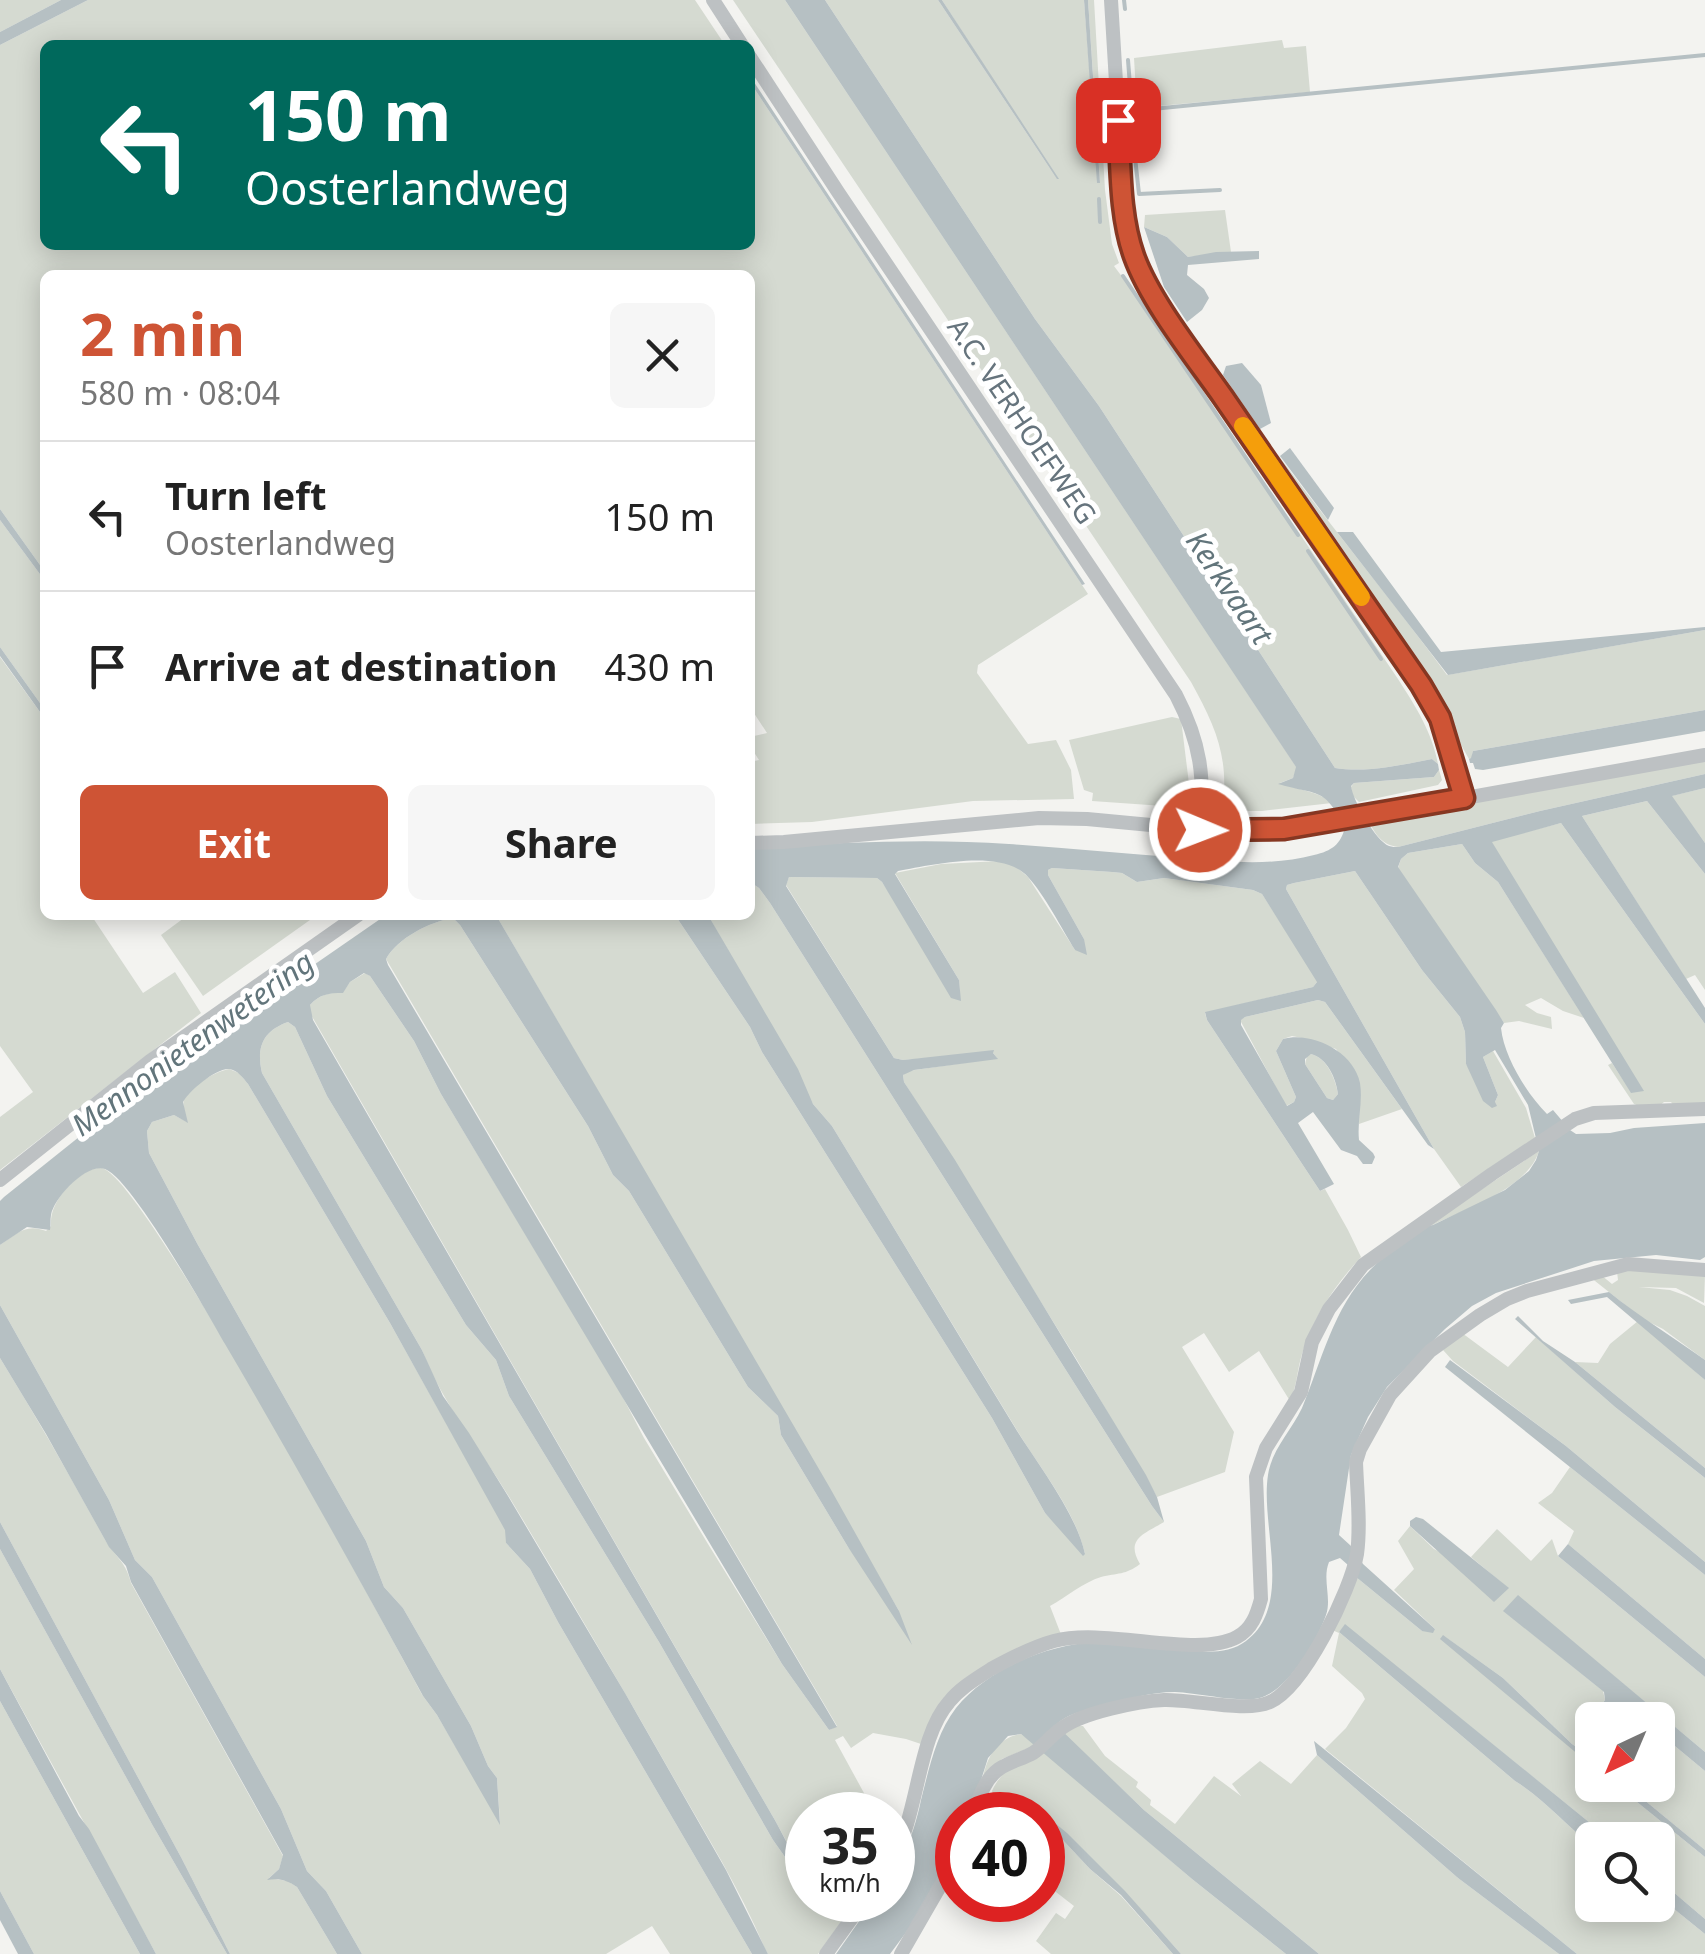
<!DOCTYPE html>
<html lang="en">
<head>
<meta charset="utf-8">
<style>
	body { margin:0; font-family:"Noto Sans",sans-serif; background:#f6f6f6; color:#222; height:100vh; display:flex; flex-direction:column; font-size:38px; white-space:nowrap }
	* { box-sizing:border-box; margin:0 }
	p { font-size:32px; color:#767676 }
	.icon { flex:none; width:55px; height:55px; fill:none; stroke:currentColor; stroke-width:2; stroke-linecap:round; stroke-linejoin:round }
	.map { position:relative; flex:1; overflow:hidden }
	.drawer { position:absolute; left:40px; top:270px; width:715px; height:650px; display:flex; flex-direction:column; background:#fff; border-radius:15px; box-shadow:0 5px 25px #0003 }
	.drawer>* { flex:none }
	.banner { position:absolute; left:40px; top:40px; width:715px; height:210px; border-radius:15px; box-shadow:0 5px 25px #0003; background:#00695c; color:#fff; overflow:hidden }
	.needle { width:65px; rotate:224deg }
	.controls { position:absolute; left:1575px; top:1702px; display:grid; gap:20px }
	.controls a { display:grid; place-items:center; width:100px; height:100px; border-radius:15px; background:#fff; box-shadow:0 5px 25px #0003; font-size:50px }
	.speed { position:absolute; left:785px; top:1792px; display:flex; gap:20px; font-size:50px; font-weight:700; text-align:center }
	.speed>* { display:grid; place-content:center; width:130px; height:130px; border-radius:50%; background:#fff; box-shadow:0 5px 25px #0003; line-height:1 }
	.speed small { font-size:25px; font-weight:400 }
	.speed .limit { border:15px solid #d22; background:#fff; color:#111 }
	.pin { position:absolute; display:grid; place-items:center; width:85px; height:85px; color:#fff; margin:-42px; border-radius:20px; box-shadow:0 5px 15px #0006 }
	.me { position:absolute; width:110px; margin:-55px; rotate:91deg; stroke-linejoin:round; filter:drop-shadow(0 0 8px #0008) }
	.turn { display:flex; align-items:center; gap:35px; height:210px; padding:0 40px; font-size:45px }
	.turn .icon { width:130px; height:130px; stroke-width:2.5 }
	.turn b { display:block; font-size:70px; line-height:85px }
	.round { display:grid; place-items:center; flex:none; width:105px; height:105px; border-radius:15px; background:#f6f6f6 }
	.headline { display:flex; align-items:center; justify-content:space-between; height:170px; padding:0 40px }
	h1 { font-size:60px; font-weight:700; line-height:75px; color:#ce5435 }
	.cta { display:flex; gap:20px; margin-top:auto; padding:20px 40px }
	.cta a { flex:1; height:115px; border-radius:15px; background:#ce5435; color:#fff; font-size:40px; font-weight:700; line-height:115px; text-align:center }
	.cta a+a { background:#f6f6f6; color:#222 }
	ul { padding:0; list-style:none }
	li { display:flex; align-items:center; gap:30px; height:150px; padding:0 40px; border-top:2px solid #e0e0e0 }
	li div { flex:1 }
	li b { display:block; font-size:38px }
	li em { font-style:normal }
	.map>svg:first-child { display:block }
	.green { fill:#d5dad1 }
	.water { fill:#b6c0c3; fill-rule:evenodd }
	.lines { fill:none; stroke-linecap:round; stroke-linejoin:round }
	.stream { stroke:#b6c0c3; stroke-width:4 }
	.minor { stroke:#bdc1c3; stroke-width:14 }
	.route-casing { stroke:#863722; stroke-width:25 }
	.route { stroke:#ce5435; stroke-width:18 }
	.slow { stroke:#f59e0b; stroke-width:18 }
	.labels { text-anchor:middle; stroke-width:10; stroke-linejoin:round; paint-order:stroke }
	.street-label { font-size:28px; fill:#66747d; stroke:#fff }
	.water-label { font-size:30px; font-style:italic; fill:#62757b; stroke:#fff }
</style>
</head>
<body>
<div class="map">
<svg width="1705" height="1954" viewBox="0 0 1705 1954">
	<rect width="100%" height="100%" fill="#f3f3f0"/>
	<g class="green">
		<polygon points="0,0 61,0 0,32"/>
		<polygon points="88,0 695,0 725,45 45,45 45,245 750,245 750,82 1088,594 978,665 977,673 1028,744 1056,740 1071,770 1074,799 973,801 812,822 750,824 750,762 759,760 750,746 750,740 754,736 767,733 750,707 750,275 45,275 45,572 0,509 0,45"/>
		<path d="M733,0H785L1297,768L1293,778L1280,783C1298,790 1318,791 1332,803L1262,811H1222C1230,759 1216,727 1191,682Z"/>
		<path d="M825,0H938L1057,179L942,0H1084L1098,183L1100,182L1088,0H1094L1105,190L1112,244L1119,263L1114,266L1159,326L1398,679C1416,707 1432,732 1438,764L1432,759C1401,765 1367,773 1335,768L1099,406L1035,319Z"/>
		<polygon points="1282,40 1284,48 1306,46 1310,92 1137,108 1134,58"/>
		<polygon points="1225,210 1231,252 1188,257 1167,237 1144,227 1145,215"/>
		<path d="M1278,455C1333,529 1392,600 1447,675L1705,630V710L1473,751L1472,758L1469,759L1441,709L1274,459Z"/>
		<polygon points="0,520 45,581 45,710 0,647"/>
		<polygon points="0,657 45,719 45,915 91,915 143,993 175,972 201,1013 0,1170 0,1117 33,1092 0,1046"/>
		<polygon points="1172,717 1181,719 1192,808 1092,801 1093,793 1084,790 1069,740"/>
		<path d="M1705,761V774L1540,811L1398,847C1382,845 1375,834 1368,820Z"/>
		<polygon points="1439,770 1442,780 1438,785 1359,802 1352,795 1351,787 1354,783 1434,777"/>
		<polygon points="1705,788 1705,843 1671,796"/>
		<polygon points="1647,801 1705,874 1705,990 1695,975 1686,979 1582,816"/>
		<polygon points="1561,823 1705,1024 1705,1107 1675,1107 1671,1102 1664,1102 1658,1107 1641,1107 1634,1104 1608,1065 1612,1063 1631,1092 1491,841"/>
		<polygon points="1462,844 1475,863 1498,882 1584,1018 1563,1011 1541,998 1525,1005 1537,1013 1551,1017 1552,1029 1519,1021 1504,1023 1398,868 1401,859 1408,853"/>
		<path d="M1000,861L1014,865L1028,877L1075,950L1084,939L1048,875V870L1052,868L1112,872L1122,873L1137,882L1164,878L1253,890L1262,894L1317,979V982L1313,987L1205,1013L1207,1020L1320,1191L1325,1189L1348,1230L1361,1257C1335,1285 1313,1317 1302,1354C1297,1370 1297,1386 1290,1401L1259,1351L1229,1372L1204,1333L1182,1347L1234,1432L1225,1472L1157,1497L1077,1360L904,1082L903,1075L908,1071L997,1058L993,1053L903,1060L894,1058L786,885L789,877L877,878L882,882L960,1000L959,980L895,873L941,864Z"/>
		<polygon points="1355,871 1422,970 1460,1017 1465,1032 1466,1064 1495,1102 1498,1095 1483,1057 1493,1051 1526,1108 1535,1138 1461,1187 1434,1149 1286,889 1287,885 1294,883"/>
		<path d="M750,882L759,888L770,903L1152,1506L1164,1522C1144,1534 1125,1539 1140,1564C1126,1575 1117,1573 1101,1577C1084,1582 1066,1597 1050,1606L1062,1637L967,1677L924,1745L906,1739L873,1733L851,1748L843,1736L835,1740L876,1815H808V1900H857L818,1954H768L765,1949C741,1891 707,1836 676,1782C622,1687 567,1593 511,1500C481,1450 443,1405 422,1350L262,1073C256,1047 263,1031 288,1022L295,1027L327,1096L466,1325L496,1360L509,1396L659,1642L773,1840L802,1881L806,1878L776,1822L310,1013V1005C320,994 329,993 343,992L350,982L365,973L370,976L414,1041L441,1094L618,1388L644,1438L708,1544L782,1664L829,1730L837,1726L386,959C398,938 429,922 453,918L460,925L588,1126L613,1175L629,1191L748,1387L778,1416L781,1435L848,1547L899,1611L496,915H675L750,1027L762,1052L992,1418L1045,1513L1085,1554C1075,1509 1038,1466 1015,1427C954,1327 893,1226 832,1126L813,1104L708,915H750Z"/>
		<polygon points="188,915 317,915 203,996 161,935"/>
		<polygon points="1318,1000 1325,1002 1402,1109 1359,1124 1360,1084 1336,1049 1307,1039 1292,1036 1283,1039 1276,1051 1296,1097 1294,1102 1286,1106 1240,1020 1245,1017"/>
		<path d="M1311,1054C1327,1058 1335,1078 1338,1094L1333,1100L1327,1098L1305,1064L1307,1056Z"/>
		<path d="M229,1069L239,1073L248,1084L390,1323L506,1530V1543L530,1569L558,1622L752,1954H670L652,1926L606,1954H362L326,1891L307,1871L281,1809L152,1577L135,1560L109,1500L0,1305V1245C17,1234 25,1223 46,1231L51,1226C50,1212 56,1202 64,1191C72,1182 89,1166 102,1168C145,1178 387,1630 423,1696L437,1715L500,1822L497,1778L488,1766L471,1726L403,1608L384,1587L366,1541L198,1245L149,1153L147,1131L152,1122L174,1115L187,1122C186,1114 181,1104 185,1097C193,1084 215,1072 229,1069Z"/>
		<path d="M1539,1151C1527,1189 1467,1208 1433,1225L1427,1226Z"/>
		<polygon points="1625,1269 1705,1275 1704,1303 1676,1288 1639,1287 1670,1290 1687,1296 1705,1306 1705,1360 1663,1329 1643,1319 1590,1277 1601,1275 1612,1284 1618,1280 1617,1272"/>
		<polygon points="1638,1321 1705,1380 1705,1468 1575,1362 1598,1363 1610,1344"/>
		<polygon points="1462,1333 1508,1367 1536,1337 1615,1407 1705,1478 1705,1562 1566,1446 1453,1361 1443,1350"/>
		<path d="M0,1358C36,1416 70,1476 103,1536C114,1557 125,1559 131,1583L283,1856L279,1869L269,1878L288,1881L297,1887L337,1954H230L182,1859L0,1522Z"/>
		<polygon points="1570,1467 1705,1575 1705,1659 1568,1544 1574,1531 1538,1503 1552,1493"/>
		<path d="M1410,1526L1434,1549L1508,1588L1471,1557L1497,1529L1531,1561L1552,1539L1558,1556L1705,1677V1752L1518,1596L1504,1611L1603,1691L1605,1700L1588,1724L1590,1726L1592,1723V1758L1572,1744L1503,1678L1444,1636L1592,1766V1785H1616L1705,1857V1919L1658,1879V1840H1611L1345,1625L1339,1632L1515,1781C1544,1799 1566,1825 1592,1846V1905H1658V1896L1705,1934V1954H1577L1325,1749L1346,1728L1365,1699L1362,1693L1332,1666L1339,1633L1332,1630L1356,1577L1422,1631L1435,1629L1394,1590L1414,1569L1398,1541Z"/>
		<polygon points="0,1549 153,1826 227,1954 156,1954 0,1669"/>
		<polygon points="0,1701 140,1954 34,1954 0,1891"/>
		<polygon points="1621,1703 1642,1720 1596,1720 1611,1705"/>
		<polygon points="1074,1726 1083,1726 1105,1756 1138,1782 1136,1787 1151,1800 1150,1805 1175,1824 1214,1776 1241,1796 1232,1784 1260,1761 1291,1784 1317,1755 1458,1878 1559,1954 1319,1954 1144,1810 1062,1732"/>
		<polygon points="1658,1732 1705,1771 1705,1850 1626,1785 1658,1785"/>
		<path d="M1021,1734L1036,1745L1002,1759L983,1777C988,1755 998,1738 1021,1734Z"/>
		<path d="M1042,1750L1192,1879L1286,1954H1181L1125,1892L1056,1824L1043,1820L1042,1815H1019L996,1804L992,1791C1002,1768 1021,1762 1042,1750Z"/>
		<polygon points="1043,1829 1061,1838 1090,1869 1121,1896 1173,1954 1051,1954 1036,1941 1056,1913 1065,1919 1074,1906 1043,1882"/>
	</g>
	<g class="water">
		<polygon points="61,0 88,0 0,45 0,32"/>
		<path d="M785,0H825L1035,319L1099,406L1335,768C1367,773 1401,765 1432,759L1438,764L1439,770L1434,777L1354,783L1351,786C1353,801 1376,841 1389,846C1392,847 1395,847 1398,847L1540,811L1705,774V788L1672,796L1705,843V874L1647,801L1582,816L1705,1008V1024L1561,823L1492,842L1644,1091L1631,1093L1498,882L1475,863L1462,844L1408,853L1401,859L1398,867L1496,1010L1504,1023L1501,1028C1504,1057 1527,1094 1547,1114L1553,1110L1570,1130L1576,1134L1610,1133L1634,1128L1705,1123V1257L1700,1260L1656,1255L1594,1261L1496,1293L1472,1306L1445,1329L1387,1387L1368,1417L1351,1455L1339,1535L1351,1546L1363,1564L1435,1629L1433,1633L1422,1631L1356,1577L1348,1565L1340,1558L1329,1562C1322,1579 1332,1598 1326,1615C1318,1639 1290,1685 1267,1695C1258,1700 1246,1700 1237,1699C1216,1698 1196,1693 1175,1692C1151,1692 1128,1699 1106,1705C1089,1710 1069,1712 1056,1725L1144,1810L1319,1954H1286L1192,1879L1021,1734L1008,1736L988,1758L970,1815H958L957,1847L944,1874L919,1915L890,1954H836L874,1900H892C893,1891 891,1878 894,1870C896,1866 900,1862 902,1857C911,1839 917,1820 921,1800C929,1769 936,1734 956,1708C987,1669 1048,1644 1097,1642C1119,1642 1143,1646 1165,1648C1190,1650 1224,1658 1246,1641C1294,1605 1260,1526 1268,1475C1272,1449 1291,1431 1302,1408C1322,1360 1334,1305 1373,1267C1389,1251 1409,1239 1427,1226L1433,1225L1505,1190L1529,1171L1536,1160L1539,1151L1528,1105L1495,1050L1483,1057L1498,1095L1495,1102L1497,1106L1492,1108L1483,1101L1466,1064L1465,1032L1460,1017L1422,970L1355,871L1294,883L1287,885L1286,889L1434,1149L1428,1145L1325,1002L1318,1000L1245,1017L1241,1020V1025L1287,1106L1294,1102L1296,1097L1276,1051L1283,1039C1312,1031 1354,1052 1360,1083C1363,1102 1357,1122 1359,1140L1373,1153L1375,1157L1372,1164H1363L1357,1156L1341,1150L1313,1112L1298,1123L1334,1184L1320,1191L1207,1020L1205,1012L1313,987L1317,982L1262,894L1253,890L1164,878L1137,882L1122,873L1112,872L1052,868L1048,870V875L1084,939L1087,955L1075,950C1062,929 1044,894 1028,877C1002,848 933,865 898,871L895,874L959,980L961,1001L951,998L882,882L877,878L789,877L786,886L894,1058L903,1060L994,1050L993,1053L998,1059L914,1070L903,1075L904,1082L955,1160L1146,1475L1157,1497L1164,1522L1152,1506L770,903L759,888L750,882V848C836,843 923,838 1009,844C1068,848 1126,854 1185,858C1227,862 1273,866 1314,855C1332,851 1341,844 1345,827C1323,786 1319,796 1278,784L1293,778L1296,767ZM1311,1054C1327,1058 1336,1078 1338,1094L1333,1100L1327,1098L1305,1064V1059Z"/>
		<polygon points="938,0 942,0 1059,179 1057,179"/>
		<polygon points="1084,0 1088,0 1100,183 1097,183"/>
		<polygon points="750,76 1085,584 1082,585 750,82"/>
		<polygon points="1144,227 1167,237 1188,257 1216,252 1259,251 1259,259 1188,265 1187,275 1204,289 1209,298 1202,310 1187,322 1164,287"/>
		<polygon points="1242,363 1261,385 1271,423 1260,429 1223,375 1226,366"/>
		<polygon points="1290,448 1334,508 1328,520 1280,456"/>
		<polygon points="0,509 45,572 45,581 0,520"/>
		<polygon points="1337,532 1353,532 1441,652 1705,627 1705,630 1448,675"/>
		<polygon points="0,647 45,710 45,719 0,656"/>
		<polygon points="1705,710 1705,731 1483,770 1475,769 1473,763 1470,763 1469,759 1471,758 1473,751"/>
		<path d="M386,915H496L830,1488L899,1611L912,1645L848,1547L781,1435L778,1416L748,1387L629,1191L613,1175L588,1126L460,925L453,918C429,922 398,938 386,959L388,965L837,1727L829,1730L782,1664L441,1094L414,1041L370,976L364,973L350,982L343,993C329,993 320,994 310,1005L313,1020L776,1822L806,1879L802,1881L773,1840L659,1642L509,1396L496,1360L466,1325L327,1096L295,1027L288,1022C263,1031 256,1047 262,1073L422,1350L443,1396L469,1433L508,1496L625,1693L726,1870L768,1954H752L558,1622L530,1569L506,1543L505,1530L390,1323L248,1084C243,1078 238,1070 229,1069C216,1068 189,1091 183,1102L188,1123L174,1115L152,1122L147,1131L149,1153L198,1245L366,1541L384,1587L403,1608L471,1726L488,1766L497,1778L500,1825L437,1715L423,1696C359,1578 293,1460 225,1344C207,1313 132,1179 105,1169C86,1163 54,1198 51,1215C50,1220 51,1225 50,1230L27,1227L0,1245V1201L4,1197L134,1093L192,1049Z"/>
		<path d="M675,915H708L798,1069L813,1104L832,1126C892,1224 951,1323 1011,1421C1034,1460 1076,1511 1085,1554L1083,1556L1045,1513L992,1418L762,1052L750,1027Z"/>
		<path d="M1609,1292C1640,1317 1673,1337 1705,1360V1380L1607,1297L1571,1304L1568,1300Z"/>
		<path d="M0,1305L109,1500L135,1560L152,1577L281,1809L307,1871L326,1891L362,1954H337L297,1887C287,1880 279,1878 267,1880L279,1869L283,1855L131,1582L126,1566L109,1547L46,1434L0,1358Z"/>
		<polygon points="1518,1316 1543,1341 1575,1362 1705,1468 1705,1478 1615,1407 1515,1319"/>
		<polygon points="1450,1360 1566,1446 1705,1562 1705,1575 1445,1367"/>
		<polygon points="1416,1517 1423,1519 1509,1588 1494,1602 1410,1526 1410,1521"/>
		<polygon points="0,1522 182,1859 230,1954 227,1954 153,1826 0,1549"/>
		<polygon points="1568,1544 1705,1659 1705,1677 1558,1556"/>
		<polygon points="1518,1595 1705,1752 1705,1771 1658,1732 1658,1720 1642,1720 1621,1703 1611,1705 1596,1720 1592,1720 1590,1726 1588,1725 1605,1700 1604,1692 1503,1611"/>
		<path d="M1345,1624L1611,1840H1592V1846C1566,1825 1544,1799 1515,1781L1339,1632Z"/>
		<polygon points="1443,1635 1503,1678 1572,1744 1592,1758 1592,1766 1440,1639"/>
		<polygon points="0,1669 79,1816 89,1829 156,1954 140,1954 0,1701"/>
		<polygon points="1314,1741 1577,1954 1559,1954 1458,1878 1317,1755"/>
		<polygon points="1616,1785 1626,1785 1705,1850 1705,1857"/>
		<polygon points="1043,1820 1056,1824 1067,1833 1125,1891 1181,1954 1173,1954 1121,1895 1090,1869 1061,1838 1043,1829"/>
		<polygon points="1658,1879 1705,1919 1705,1934 1658,1896"/>
		<polygon points="0,1891 34,1954 18,1954 0,1920"/>
	</g>
	<g class="lines">
		<g class="stream">
			<polyline points="1124,0 1125,9"/>
			<polyline points="1128,60 1132,111 1705,55"/>
			<polyline points="1132,129 1132,111"/>
			<polyline points="1134,148 1139,194 1220,190"/>
			<polyline points="1099,199 1100,222"/>
			<polyline points="1123,276 1298,535"/>
			<polyline points="1308,551 1381,659"/>
		</g>
		<g class="minor">
			<polyline points="713,0 742,45"/>
			<path d="M1111,0L1123,197C1128,238 1134,257 1153,294L1421,685L1440,718L1464,797"/>
			<path d="M750,57L838,192L1176,695C1201,743 1205,777 1200,831"/>
			<polyline points="750,843 784,842 1039,818 1087,819 1225,832 1265,831 1326,823 1705,755"/>
			<polyline points="0,1180 150,1061 358,915"/>
			<path d="M973,1815C979,1798 984,1780 999,1769C1009,1762 1022,1759 1033,1753C1044,1746 1051,1735 1062,1728C1082,1713 1138,1701 1164,1700C1192,1699 1247,1713 1270,1702C1304,1687 1351,1590 1357,1554C1361,1525 1357,1492 1356,1462L1360,1449L1390,1395L1430,1351L1480,1315L1507,1299L1527,1291L1628,1264L1705,1270"/>
			<path d="M892,1860C919,1815 917,1738 949,1702C960,1688 976,1679 991,1669C1011,1658 1032,1647 1054,1641C1106,1627 1197,1659 1237,1637C1252,1629 1257,1614 1261,1599L1256,1477L1266,1448L1301,1392L1312,1342L1329,1309L1363,1265L1492,1174L1575,1119L1594,1113L1705,1109"/>
			<polyline points="826,1954 865,1900"/>
			<polyline points="901,1954 958,1855"/>
		</g>
	</g>
	<g class="lines">
		<defs>
			<path id="route" d="M1118,120C1121,165 1119,214 1134,256C1150,301 1195,357 1223,397C1288,493 1355,589 1421,685L1440,718L1464,798L1284,829L1200,830"/>
		</defs>
		<use href="#route" class="route-casing"/>
		<use href="#route" class="route"/>
		<polyline class="slow" points="1243,426 1361,597"/>
	</g>
	<g class="labels">
		<g class="street-label">
			<text transform="translate(1022 421) rotate(56)" y="10">A.C. VERHOEFWEG</text>
		</g>
		<g class="water-label">
			<text transform="translate(1229 588) rotate(56)" y="10">Kerkvaart</text>
			<text transform="translate(193 1044) rotate(-36)" y="10">Mennonietenwetering</text>
		</g>
	</g>
</svg>
<div class="controls">
<a><svg class="needle" viewBox="-14 -14 28 28"><path d="M0-13l5 13h-10z" fill="#e53935"/><path d="M0 13l5-13h-10z" fill="#767676"/></svg></a>
<a><svg class="icon" aria-label="search" viewBox="0 0 24 24"><circle cx="10" cy="10" r="6"/><path d="M15 15l6 6"/></svg></a>
</div>
<div class="speed"><div>35<small>km/h</small></div><div class="limit">40</div></div>
<div class="pin" style="left:1118px;top:120px;background:#d93025"><svg class="icon" aria-label="arrive" viewBox="0 0 24 24"><path d="M6 21V4h12l-3 4 3 4H6"/></svg></div>
<svg class="me" style="left:1200px;top:830px" viewBox="-20 -20 40 40"><circle r="17" fill="#ce5435" stroke="#fff" stroke-width="3"/><path d="M0-11L8 9 0 5-8 9z" fill="#fff"/></svg>
<div class="banner">
<div class="turn"><svg class="icon" aria-label="left" viewBox="0 0 24 24"><path d="M17 20v-9H6M10 6l-5 5 5 5"/></svg><div><b>150 m</b>Oosterlandweg</div></div>
</div>
<section class="drawer">
<div class="headline"><div><h1>2 min</h1><p>580 m · 08:04</p></div><a class="round"><svg class="icon" aria-label="close" viewBox="0 0 24 24"><path d="M6 6l12 12M18 6L6 18"/></svg></a></div>
<ul>
<li><svg class="icon" aria-label="left" viewBox="0 0 24 24"><path d="M17 20v-9H6M10 6l-5 5 5 5"/></svg><div><b>Turn left</b><p>Oosterlandweg</p></div><em>150 m</em></li>
<li><svg class="icon" aria-label="arrive" viewBox="0 0 24 24"><path d="M6 21V4h12l-3 4 3 4H6"/></svg><div><b>Arrive at destination</b></div><em>430 m</em></li>
</ul>
<div class="cta"><a>Exit</a><a>Share</a></div>
</section>
</div>
</body>
</html>
